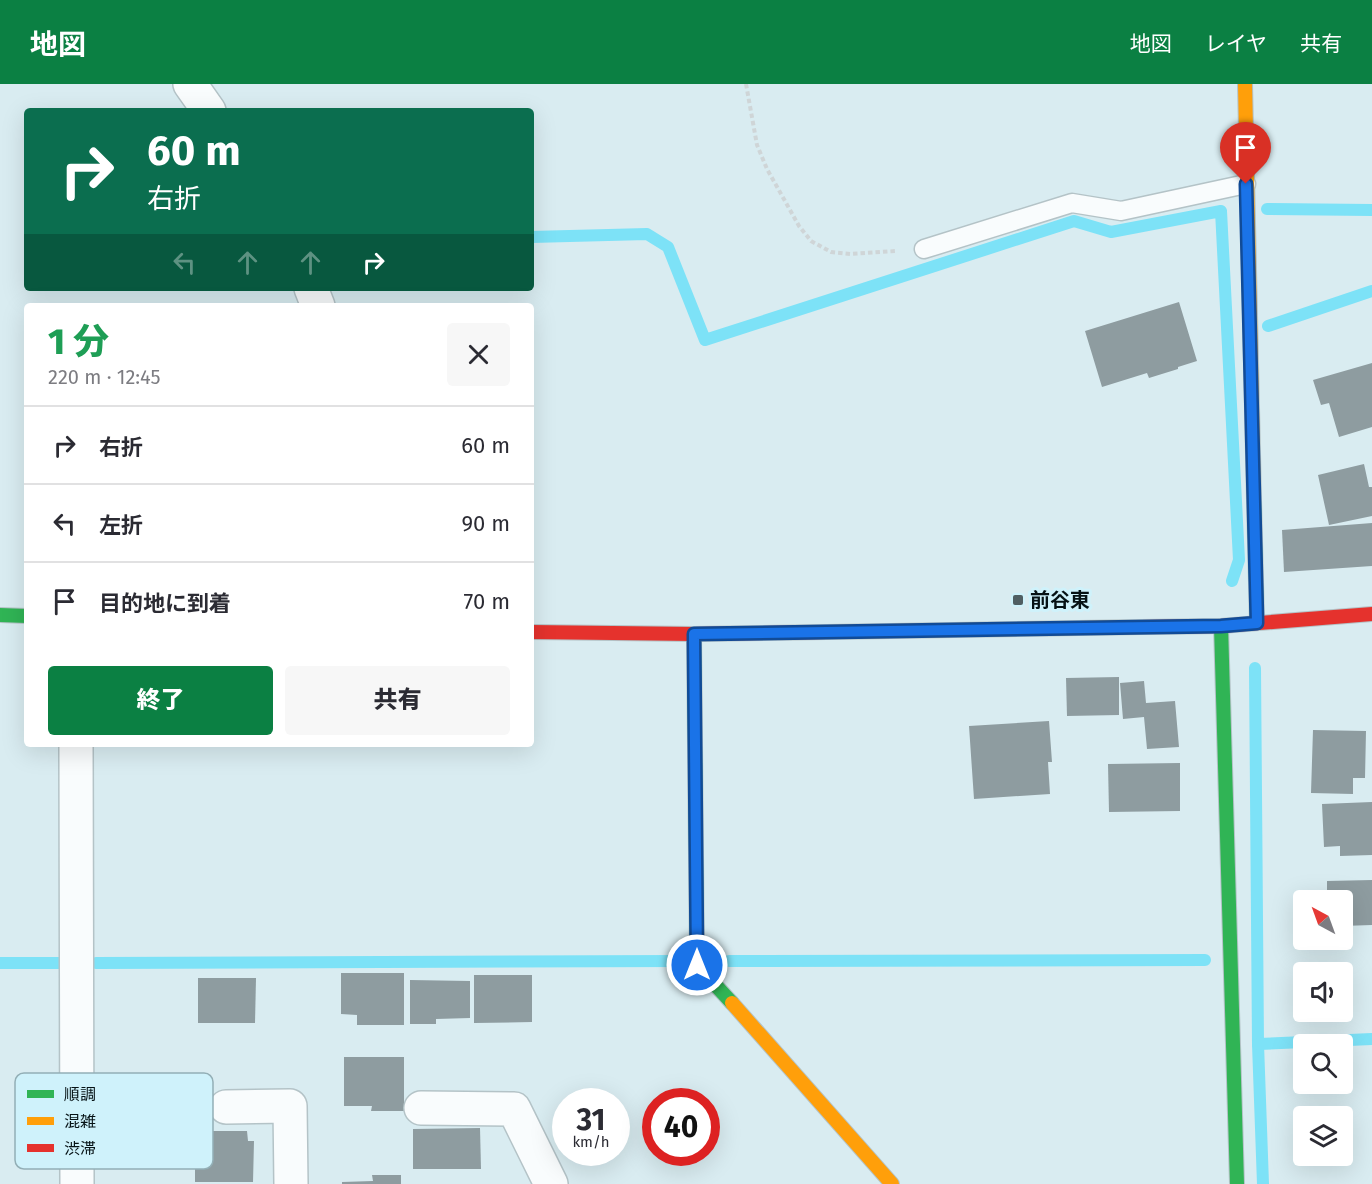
<!DOCTYPE html>
<html lang="ja">
<head>
<meta charset="utf-8">
<style>
	body { margin:0; font-family:"Fira Sans","Noto Sans JP",sans-serif; background:#f7f7f7; color:#2b2b33; height:100vh; display:flex; flex-direction:column; font-size:22px; white-space:nowrap }
	* { box-sizing:border-box; margin:0 }
	p { font-size:20px; color:#7c7c81 }
	.icon { flex:none; width:33px; height:33px; fill:none; stroke:currentColor; stroke-width:2; stroke-linecap:round; stroke-linejoin:round }
	.map { position:relative; flex:1; overflow:hidden }
	.sheet { position:absolute; left:24px; top:219px; width:510px; height:444px; display:flex; flex-direction:column; background:#fff; border-radius:6px; box-shadow:0 6px 24px #0002 }
	.sheet>* { flex:none }
	.banner { position:absolute; left:24px; top:24px; width:510px; height:183px; border-radius:6px; box-shadow:0 6px 24px #0002; background:#0b6e4f; color:#fff; overflow:hidden }
	.needle { width:39px; rotate:319deg }
	.fabs { position:absolute; left:1293px; top:806px; display:grid; gap:12px }
	.fabs a { display:grid; place-items:center; width:60px; height:60px; border-radius:6px; background:#fff; box-shadow:0 6px 24px #0002; font-size:30px }
	.speed { position:absolute; left:552px; top:1004px; display:flex; gap:12px; font-size:30px; font-weight:700; text-align:center }
	.speed>* { display:grid; place-content:center; width:78px; height:78px; border-radius:50%; background:#fff; box-shadow:0 6px 24px #0002; line-height:1 }
	.speed small { font-size:15px; font-weight:400 }
	.speed .limit { border:9px solid #d22; background:#fff; color:#111 }
	.pin { position:absolute; display:grid; place-items:center; width:51px; height:51px; color:#fff; margin:-62px -26px; border-radius:50% 50% 50% 0; rotate:-45deg; box-shadow:0 0 6px #0007 }
	.pin .icon { rotate:45deg }
	.me { position:absolute; width:66px; margin:-33px; rotate:0deg; stroke-linejoin:round; filter:drop-shadow(0 0 4px #0008) }
	.turn { display:flex; align-items:center; gap:21px; height:126px; padding:0 24px; font-size:27px }
	.turn .icon { width:78px; height:78px; stroke-width:2.5 }
	.turn b { display:block; font-size:42px; line-height:51px }
	.lanes { display:flex; align-items:center; height:57px; padding:0 24px; background:#0003; justify-content:center; gap:30px; direction:ltr }
	.lanes .off { opacity:.35 }
	.round { display:grid; place-items:center; flex:none; width:63px; height:63px; border-radius:6px; background:#f7f7f7 }
	.overview { display:flex; align-items:center; justify-content:space-between; height:102px; padding:0 24px }
	h1 { font-size:36px; font-weight:800; line-height:45px; color:#1e9e55 }
	.cta { display:flex; gap:12px; margin-top:auto; padding:12px 24px }
	.cta a { flex:1; height:69px; border-radius:6px; background:#0b8043; color:#fff; font-size:24px; font-weight:800; line-height:69px; text-align:center }
	.cta a+a { background:#f7f7f7; color:#2b2b33 }
	ul { padding:0; list-style:none }
	li { display:flex; align-items:center; gap:18px; height:78px; padding:0 24px; border-top:2px solid #e1e1e2 }
	li div { flex:1 }
	li b { display:block; font-size:22px }
	li em { font-style:normal }
	header { display:flex; align-items:center; gap:36px; box-sizing:border-box; height:84px; padding:0 30px; background:#0b8043; color:#fff }
	header strong { font-size:28px }
	nav { display:flex; gap:33px; margin-inline-start:auto; font-size:21px }
	.map>svg:first-child { display:block }
	.lines { fill:none; stroke-linecap:round; stroke-linejoin:round }
	.stream { stroke:#7de2f7; stroke-width:12 }
	.building { fill:#8e9ca0 }
	.lane-casing { stroke:#b4c3c7; stroke-width:21 }
	.street-casing { stroke:#b4c3c7; stroke-width:36 }
	.fast-casing { stroke:#b4c3c7; stroke-width:16 }
	.slow-casing { stroke:#b4c3c7; stroke-width:16 }
	.jam-casing { stroke:#b4c3c7; stroke-width:16 }
	.path { stroke:#cfd5d7; stroke-width:4; stroke-dasharray:4.5 3; stroke-linecap:butt }
	.lane { stroke:#f9fcfd; stroke-width:18 }
	.street { stroke:#f9fcfd; stroke-width:33 }
	.fast { stroke:#30b455; stroke-width:14 }
	.slow { stroke:#ff9f0a; stroke-width:14 }
	.jam { stroke:#e5322d; stroke-width:14 }
	.route-casing { stroke:#114b97; stroke-width:15 }
	.route { stroke:#1a73e8; stroke-width:10 }
	.poi-dot { fill:#505e62; stroke:#cff2fb; stroke-width:2 }
	.labels { text-anchor:middle; stroke-width:6; stroke-linejoin:round; paint-order:stroke }
	.poi-label { font-size:20px; font-weight:bold; fill:#061215; stroke:#cff2fb; text-anchor:start }
	.key { fill:#cff2fb; stroke:#93afb6; stroke-width:1.5 }
	.key-label { font-size:16px; fill:#061215 }
</style>
</head>
<body>
<header>
<strong>地図</strong>
<nav><a>地図</a><a>レイヤ</a><a>共有</a></nav>
</header>
<div class="map">
<svg width="1372" height="1100" viewBox="0 0 1372 1100">
	<rect width="100%" height="100%" fill="#d9ecf1"/>
	<g class="lines">
		<g class="stream">
			<polyline points="1267,125 1372,126"/>
			<polyline points="531,153 647,150 668,163 705,256 1074,137 1111,148 1221,127 1239,476 1232,497"/>
			<polyline points="1268,242 1372,207"/>
			<polyline points="1255,584 1258,960 1263,1100"/>
			<polyline points="729,877 1205,876"/>
			<polyline points="0,879 59,879"/>
			<polyline points="96,879 682,877"/>
			<polyline points="1258,960 1372,955"/>
		</g>
	</g>
	<g class="building">
		<polygon points="1179,218 1197,277 1178,283 1178,285 1149,294 1147,289 1102,303 1085,247"/>
		<polygon points="1372,279 1372,343 1339,353 1329,319 1321,321 1313,296"/>
		<polygon points="1364,380 1369,403 1372,403 1372,432 1329,441 1318,391"/>
		<polygon points="1372,439 1372,482 1284,488 1282,446"/>
		<polygon points="1119,593 1119,631 1067,632 1066,594"/>
		<polygon points="1144,597 1146,619 1175,617 1179,663 1147,665 1144,633 1123,635 1120,599"/>
		<polygon points="1049,637 1052,678 1048,678 1050,710 974,715 969,642"/>
		<polygon points="1313,646 1366,647 1365,694 1353,694 1353,710 1311,709"/>
		<polygon points="1180,679 1180,727 1109,728 1108,680"/>
		<polygon points="1372,718 1372,771 1340,772 1340,762 1324,763 1322,720"/>
		<polygon points="1372,796 1372,841 1342,842 1342,816 1327,816 1327,797"/>
		<polygon points="341,889 404,889 404,941 357,941 357,931 341,930"/>
		<polygon points="474,891 532,891 532,938 474,939"/>
		<polygon points="198,894 256,894 255,939 198,939"/>
		<polygon points="410,896 470,897 470,934 436,935 436,940 410,940"/>
		<polygon points="344,973 404,973 404,1027 371,1027 372,1022 344,1022"/>
		<polygon points="480,1044 481,1085 413,1085 413,1045"/>
		<polygon points="195,1047 247,1047 248,1057 254,1057 253,1098 195,1098"/>
		<polygon points="372,1091 401,1091 401,1100 342,1100 342,1098 373,1097"/>
	</g>
	<g class="lines">
		<defs>
			<polyline id="lane" points="924,165 1072,119 1121,127 1246,100"/>
			<g id="street">
				<polyline points="190,0 209,27"/>
				<polyline points="311,204 318,222"/>
				<polyline points="76,660 77,1100"/>
				<polyline points="226,1023 290,1022 291,1100"/>
				<polyline points="421,1024 514,1025 551,1100"/>
			</g>
			<g id="fast">
				<polyline points="1254,416 1257,539"/>
				<polyline points="0,531 27,532"/>
				<polyline points="1221,542 1237,1100"/>
				<polyline points="694,550 697,881 732,919"/>
			</g>
			<g id="slow">
				<polyline points="1245,0 1254,416"/>
				<polyline points="827,548 1141,543"/>
				<polyline points="732,919 892,1100"/>
			</g>
			<g id="jam">
				<polyline points="1141,543 1221,542 1372,530"/>
				<polyline points="531,548 694,550 827,548"/>
			</g>
		</defs>
		<use href="#lane" class="lane-casing"/>
		<use href="#street" class="street-casing"/>
		<use href="#fast" class="fast-casing"/>
		<use href="#slow" class="slow-casing"/>
		<use href="#jam" class="jam-casing"/>
		<polyline class="path" points="746,0 757,61 767,85 799,142 811,157 831,168 851,170 896,167"/>
		<use href="#lane" class="lane"/>
		<use href="#street" class="street"/>
		<use href="#fast" class="fast"/>
		<use href="#slow" class="slow"/>
		<use href="#jam" class="jam"/>
	</g>
	<g class="lines">
		<defs>
			<polyline id="route" points="697,881 694,550 1221,542 1257,539 1246,100"/>
		</defs>
		<use href="#route" class="route-casing"/>
		<use href="#route" class="route"/>
	</g>
	<rect class="poi-dot" x="1012" y="510" width="12" height="12" rx="3"/>
	<g class="labels">
		<g class="poi-label">
			<text x="1030" y="523">前谷東</text>
		</g>
	</g>
	<rect x="15" y="989" width="198" height="96" rx="9" class="key"/>
	<rect x="27" y="1006" width="27" height="8" fill="#30b455"/>
	<rect x="27" y="1033" width="27" height="8" fill="#ff9f0a"/>
	<rect x="27" y="1060" width="27" height="8" fill="#e5322d"/>
	<g class="key-label">
		<text x="64" y="1016">順調</text>
		<text x="64" y="1043">混雑</text>
		<text x="64" y="1070">渋滞</text>
	</g>
</svg>
<div class="fabs">
<a><svg class="needle" viewBox="-14 -14 28 28"><path d="M0-13l5 13h-10z" fill="#e53935"/><path d="M0 13l5-13h-10z" fill="#7c7c81"/></svg></a>
<a><svg class="icon" aria-label="sound" viewBox="0 0 24 24"><path d="M4 9h4l5-4v14l-5-4H4zM17 9q2 3 0 6"/></svg></a>
<a><svg class="icon" aria-label="search" viewBox="0 0 24 24"><circle cx="10" cy="10" r="6"/><path d="M15 15l6 6"/></svg></a>
<a><svg class="icon" aria-label="layers" viewBox="0 0 24 24"><path d="M12 4l9 5-9 5-9-5zM3 14l9 5 9-5"/></svg></a>
</div>
<div class="speed"><div>31<small>km/h</small></div><div class="limit">40</div></div>
<div class="pin" style="left:1246px;top:100px;background:#d93025"><svg class="icon" aria-label="arrive" viewBox="0 0 24 24"><path d="M6 21V4h12l-3 4 3 4H6"/></svg></div>
<svg class="me" style="left:697px;top:881px" viewBox="-20 -20 40 40"><circle r="17" fill="#1a73e8" stroke="#fff" stroke-width="3"/><path d="M0-11L8 9 0 5-8 9z" fill="#fff"/></svg>
<div class="banner">
<div class="turn"><svg class="icon" aria-label="right" viewBox="0 0 24 24"><path d="M7 20v-9h11M14 6l5 5-5 5"/></svg><div><b>60 m</b>右折</div></div>
<div class="lanes"><svg class="icon off" aria-label="left" viewBox="0 0 24 24"><path d="M17 20v-9H6M10 6l-5 5 5 5"/></svg><svg class="icon off" aria-label="ahead" viewBox="0 0 24 24"><path d="M12 20V5M6 11l6-6 6 6"/></svg><svg class="icon off" aria-label="ahead" viewBox="0 0 24 24"><path d="M12 20V5M6 11l6-6 6 6"/></svg><svg class="icon" aria-label="right" viewBox="0 0 24 24"><path d="M7 20v-9h11M14 6l5 5-5 5"/></svg></div>
</div>
<section class="sheet">
<div class="overview"><div><h1>1 分</h1><p>220 m · 12:45</p></div><a class="round"><svg class="icon" aria-label="close" viewBox="0 0 24 24"><path d="M6 6l12 12M18 6L6 18"/></svg></a></div>
<ul>
<li><svg class="icon" aria-label="right" viewBox="0 0 24 24"><path d="M7 20v-9h11M14 6l5 5-5 5"/></svg><div><b>右折</b></div><em>60 m</em></li>
<li><svg class="icon" aria-label="left" viewBox="0 0 24 24"><path d="M17 20v-9H6M10 6l-5 5 5 5"/></svg><div><b>左折</b></div><em>90 m</em></li>
<li><svg class="icon" aria-label="arrive" viewBox="0 0 24 24"><path d="M6 21V4h12l-3 4 3 4H6"/></svg><div><b>目的地に到着</b></div><em>70 m</em></li>
</ul>
<div class="cta"><a>終了</a><a>共有</a></div>
</section>
</div>
</body>
</html>
